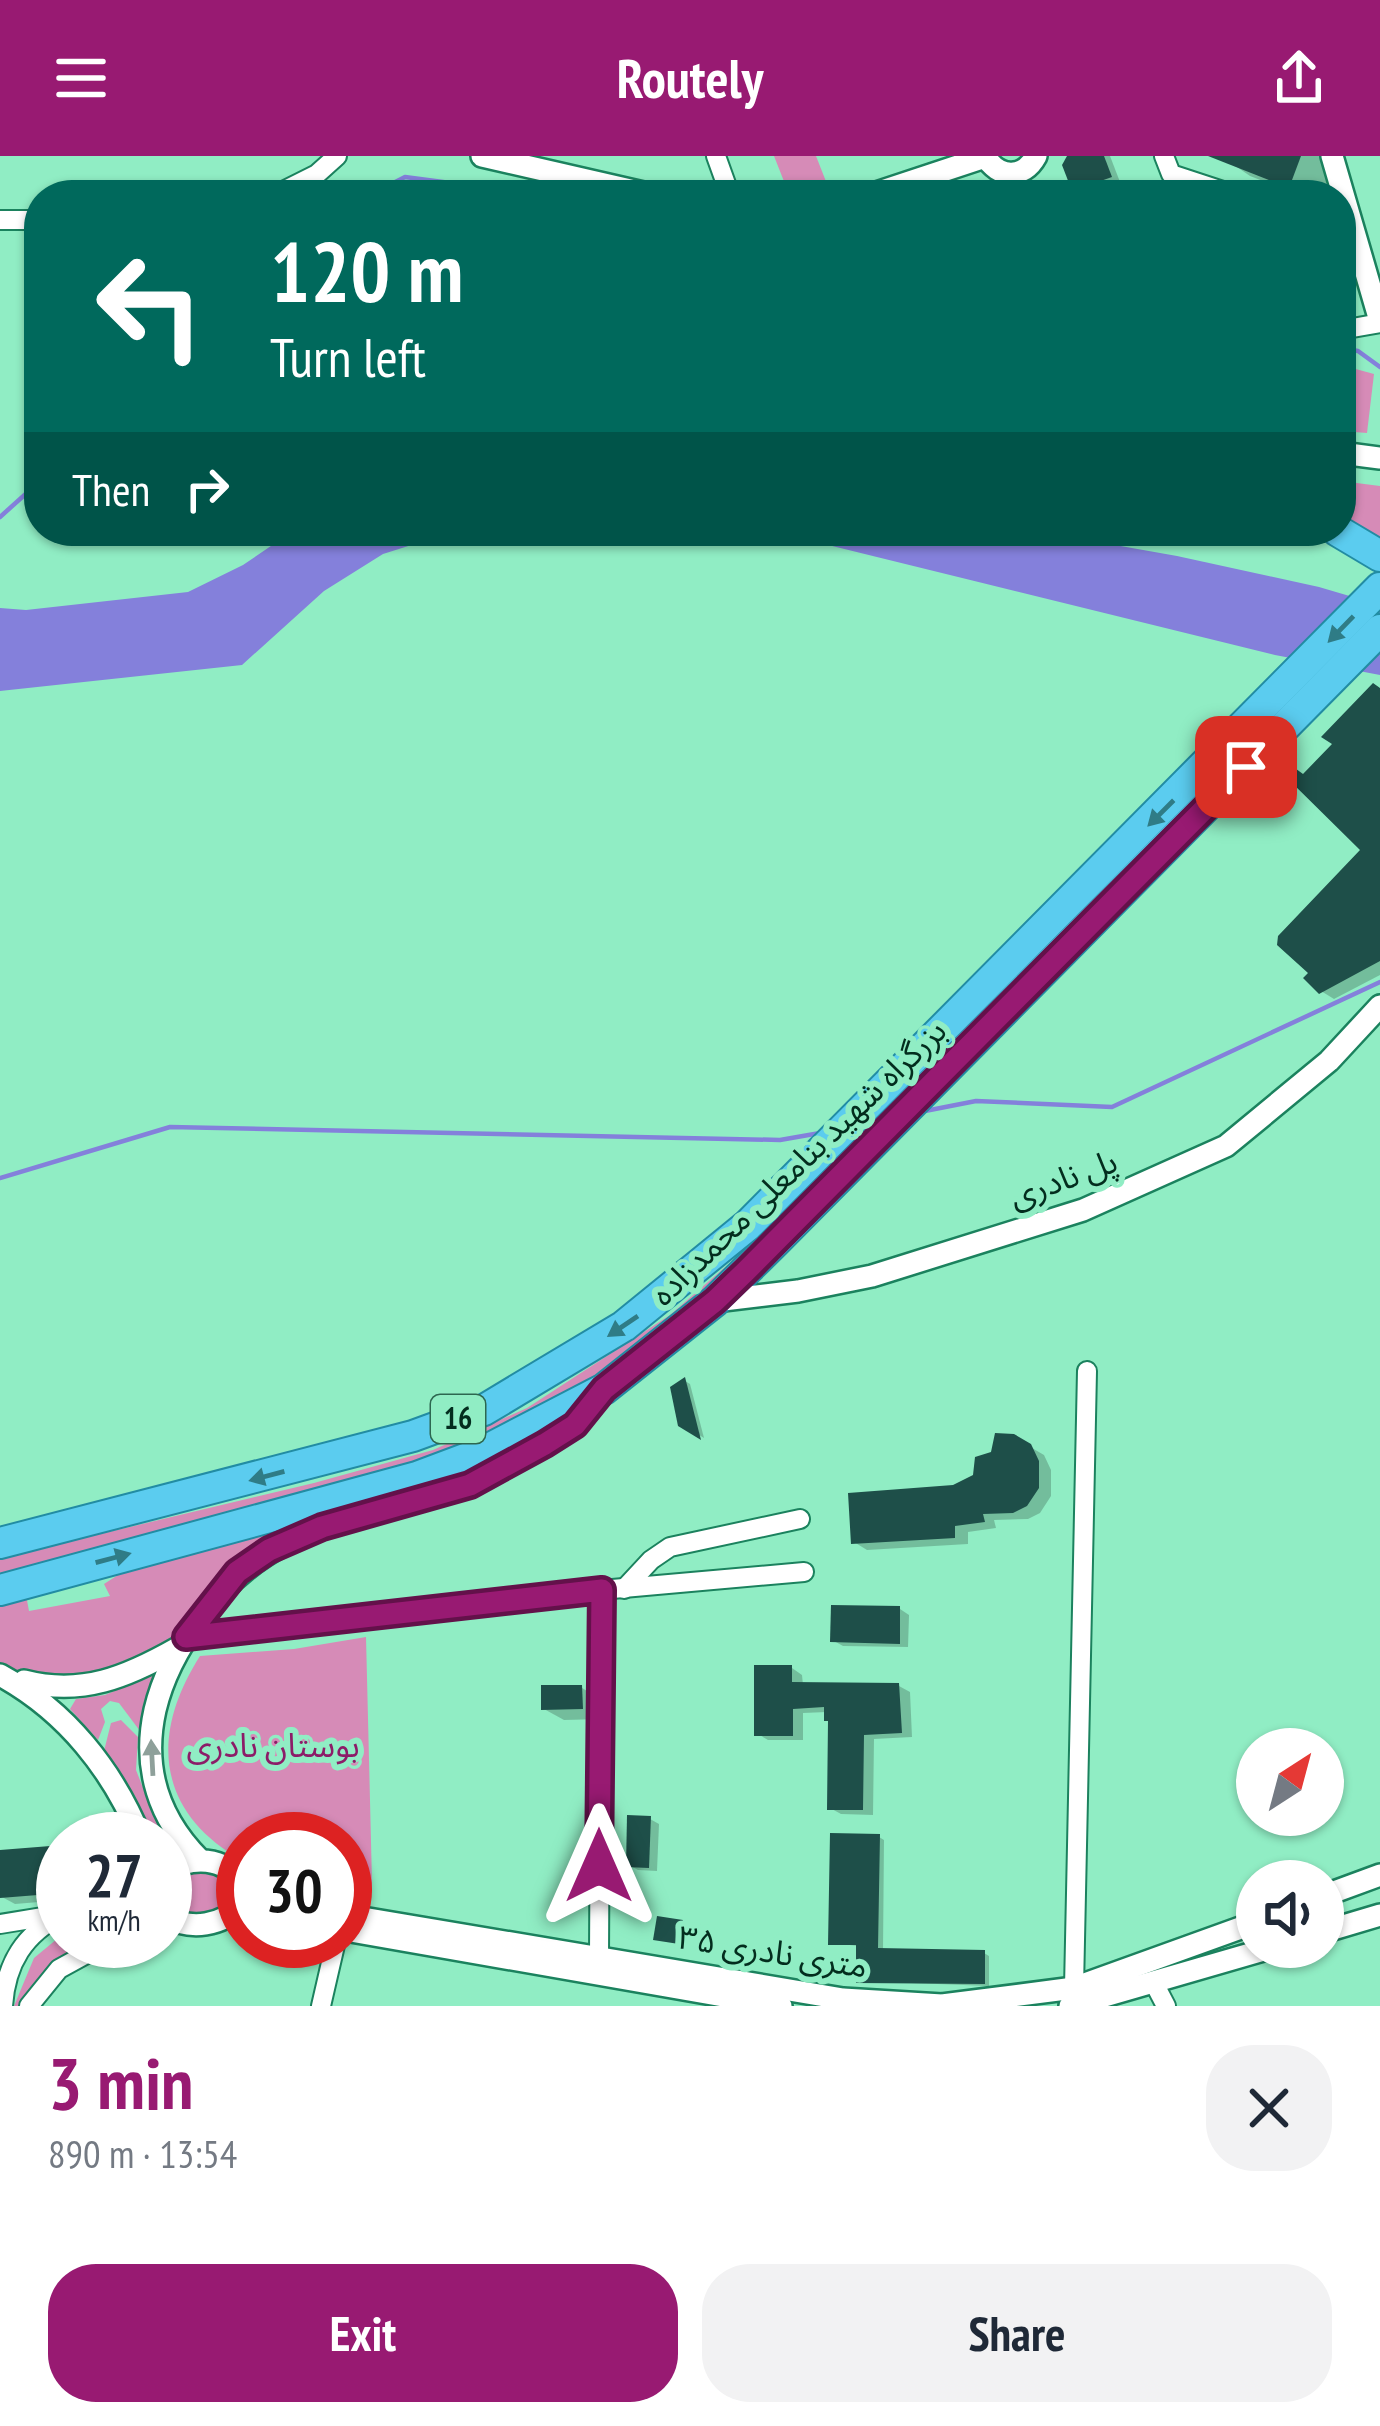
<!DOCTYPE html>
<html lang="en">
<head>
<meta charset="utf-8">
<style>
	body { margin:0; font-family:"PT Sans Narrow","Noto Sans Arabic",sans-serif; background:#f2f2f3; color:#1f2937; height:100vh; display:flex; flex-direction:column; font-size:45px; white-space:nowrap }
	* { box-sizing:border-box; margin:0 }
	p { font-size:39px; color:#747a83 }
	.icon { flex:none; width:66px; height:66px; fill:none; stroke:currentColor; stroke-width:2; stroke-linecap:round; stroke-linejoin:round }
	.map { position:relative; height:1850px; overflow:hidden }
	.drawer { display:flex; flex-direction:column; background:#fff; flex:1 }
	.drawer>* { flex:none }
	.guide { position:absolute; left:24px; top:24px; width:1332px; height:366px; border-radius:48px; box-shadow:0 3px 9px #0004; background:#00695c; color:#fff; overflow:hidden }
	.needle { width:78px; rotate:36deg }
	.buttons { position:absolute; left:1236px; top:1572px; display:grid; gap:24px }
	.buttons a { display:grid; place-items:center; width:108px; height:108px; border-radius:50%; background:#fff; box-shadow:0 3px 9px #0004; font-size:60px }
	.speed { position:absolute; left:36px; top:1656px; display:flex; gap:24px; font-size:60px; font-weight:700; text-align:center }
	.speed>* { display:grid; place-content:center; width:156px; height:156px; border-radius:50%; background:#fff; box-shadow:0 3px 9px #0004; line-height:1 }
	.speed small { font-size:30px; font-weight:400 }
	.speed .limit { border:18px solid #d22; background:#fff; color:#111 }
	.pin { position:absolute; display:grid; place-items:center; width:102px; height:102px; color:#fff; margin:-51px; border-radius:24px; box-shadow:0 6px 18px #0006 }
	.me { position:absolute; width:132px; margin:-66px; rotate:0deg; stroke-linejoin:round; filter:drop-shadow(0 0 9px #0008) }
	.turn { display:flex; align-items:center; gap:42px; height:252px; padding:0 48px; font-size:54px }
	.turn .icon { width:156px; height:156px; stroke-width:2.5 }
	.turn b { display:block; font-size:84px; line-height:102px }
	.then { display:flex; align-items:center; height:114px; padding:0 48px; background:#0003; gap:24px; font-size:45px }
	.round { display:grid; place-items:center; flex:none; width:126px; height:126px; border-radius:48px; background:#f2f2f3 }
	.headline { display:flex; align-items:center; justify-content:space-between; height:204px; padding:0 48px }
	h1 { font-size:72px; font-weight:700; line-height:90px; color:#981a72 }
	.button { display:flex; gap:24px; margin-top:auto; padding:24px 48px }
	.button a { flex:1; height:138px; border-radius:48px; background:#981a72; color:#fff; font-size:48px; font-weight:700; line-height:138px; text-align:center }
	.button a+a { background:#f2f2f3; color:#1f2937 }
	header { display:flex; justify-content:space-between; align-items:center; height:156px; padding:0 48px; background:#981a72; color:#fff; font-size:54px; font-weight:700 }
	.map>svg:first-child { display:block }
	.green { fill:#d68bb7 }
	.water { fill:#8480db }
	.shadow { fill:#0003 }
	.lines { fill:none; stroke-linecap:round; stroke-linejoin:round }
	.stream { stroke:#8480db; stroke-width:4.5 }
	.building { fill:#1e4f49 }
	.minor-casing { stroke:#1b825e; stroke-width:22 }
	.tertiary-casing { stroke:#1b825e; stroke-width:26 }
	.trunk-casing { stroke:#228ca3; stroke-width:34 }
	.minor { stroke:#fff; stroke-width:18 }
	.tertiary { stroke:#fff; stroke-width:21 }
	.trunk { stroke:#5bccef; stroke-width:30 }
	.oneway { fill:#2f7c86 }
	.oneway2 { fill:#8ea09a }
	.route-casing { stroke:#63114a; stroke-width:30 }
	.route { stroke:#981a72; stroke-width:21 }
	.labels { text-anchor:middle; stroke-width:12; stroke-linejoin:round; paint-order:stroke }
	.shield { fill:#90edc4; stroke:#2d6750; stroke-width:3 }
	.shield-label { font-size:30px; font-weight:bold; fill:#032d1e }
	.street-label { font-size:33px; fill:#032d1e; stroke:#90edc4 }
	.park-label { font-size:33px; fill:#8c1c68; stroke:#90edc4 }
</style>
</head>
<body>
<header><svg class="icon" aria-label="menu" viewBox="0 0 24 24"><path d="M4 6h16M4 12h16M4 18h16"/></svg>Routely<svg class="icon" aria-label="share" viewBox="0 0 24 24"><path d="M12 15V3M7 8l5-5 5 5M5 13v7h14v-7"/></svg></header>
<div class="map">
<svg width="1380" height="1850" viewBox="0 0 1380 1850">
	<rect width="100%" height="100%" fill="#90edc4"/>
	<g class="green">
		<polygon points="774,0 816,0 827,28 804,37 787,33"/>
		<polygon points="1341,209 1374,218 1367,277 1341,275"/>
		<polygon points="1341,325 1380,330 1380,392 1341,368"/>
		<polygon points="754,1086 718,1129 620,1207 493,1281 406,1314 0,1417 0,1402 314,1327 433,1294 527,1252 670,1159"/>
		<polygon points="377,1346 250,1393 199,1441 167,1489 137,1507 64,1526 24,1519 0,1509 0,1446 26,1439 29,1455 110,1440 104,1428 132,1410"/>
		<path d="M366,1481L372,1726V1737L345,1733V1683H243V1705C157,1657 149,1580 200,1500L294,1493Z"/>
		<polygon points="157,1517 140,1575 119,1547 110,1545 101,1553 105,1566 98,1584 70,1553 76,1543 105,1539"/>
		<polygon points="121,1564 138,1581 136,1614 163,1683 154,1683 135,1640 104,1595 111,1567"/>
		<polygon points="197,1715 227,1724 234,1737 231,1747 207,1762 171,1754 165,1744 176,1722"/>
		<path d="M63,1778V1785H89C60,1796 34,1821 22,1850H14L34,1802Z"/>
	</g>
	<g class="water">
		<polygon points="293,375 456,375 383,398 324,435 242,509 0,535 0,452 26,454 188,436 243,409"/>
		<polygon points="789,375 1036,375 1177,400 1319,431 1380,449 1380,519 1275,499 816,386"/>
	</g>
	<g class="shadow">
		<polygon points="1070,0 1110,0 1120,26 1083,39 1074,33"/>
		<polygon points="1221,0 1320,0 1334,8 1322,39 1299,39 1250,20"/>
		<polygon points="1380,534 1380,819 1334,843 1321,835 1364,694 1305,621"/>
		<polygon points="685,1225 690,1228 704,1282 681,1268"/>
		<polygon points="1013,1281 1044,1299 1051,1314 1051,1340 1040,1357 1028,1363 994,1364 996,1372 968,1376 968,1388 867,1394 854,1386 976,1321"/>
		<polygon points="900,1453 909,1459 908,1491 843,1490 834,1485"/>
		<polygon points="792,1512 802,1519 803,1529 899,1530 910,1536 912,1581 874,1583 873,1659 841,1658 830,1652 831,1565 827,1556 803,1557 803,1584 768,1584 758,1578"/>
		<polygon points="582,1532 602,1544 602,1563 564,1564 544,1553"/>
		<polygon points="650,1663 659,1668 657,1715 638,1714 629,1709"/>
		<polygon points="879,1681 884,1684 883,1795 984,1797 989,1800 989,1830 859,1825 859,1790 831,1787"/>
		<polygon points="63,1692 63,1744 15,1748 2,1741 0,1697"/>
		<polygon points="682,1767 687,1770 685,1789 657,1783"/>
	</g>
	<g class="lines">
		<g class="stream">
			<polyline points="370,39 405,21 473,30 498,39"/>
			<polyline points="1341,192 1358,195 1380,211"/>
			<polyline points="0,361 39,326"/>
			<polyline points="925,955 976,945 1112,951 1380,826"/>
			<polyline points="0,1022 170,971 780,984 820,977"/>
		</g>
	</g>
	<g class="building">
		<polygon points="1067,0 1104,0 1112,21 1072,35 1062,9"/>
		<polygon points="1208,0 1301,0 1289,32"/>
		<polygon points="1373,527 1380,532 1380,805 1319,838 1303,822 1308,817 1277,789 1278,780 1360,694 1284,619 1292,610 1303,618 1332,588 1321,581"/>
		<polygon points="685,1221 701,1284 678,1270 670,1231"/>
		<polygon points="995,1277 1014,1278 1031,1288 1039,1305 1039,1332 1027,1350 1013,1357 983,1358 985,1366 955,1370 955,1382 851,1388 848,1337 953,1329 973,1319 975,1301 991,1296"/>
		<polygon points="831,1449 900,1450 900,1488 830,1486"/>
		<polygon points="754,1509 792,1509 792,1526 899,1527 902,1577 864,1579 863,1654 827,1654 828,1565 824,1565 824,1551 793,1553 793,1580 754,1580"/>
		<polygon points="541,1529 582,1529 583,1553 541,1554"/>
		<polygon points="627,1659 651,1660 649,1712 626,1711"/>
		<polygon points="830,1677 880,1678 878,1792 985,1794 985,1828 856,1827 856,1789 828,1789"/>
		<polygon points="63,1689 63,1737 0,1742 0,1694"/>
		<polygon points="657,1760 683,1764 679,1788 653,1784"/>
	</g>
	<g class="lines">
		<defs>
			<g id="minor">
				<polyline points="716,0 730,39"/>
				<polyline points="1164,0 1171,18 1235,39"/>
				<polyline points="275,39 317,18 337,0"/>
				<polyline points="0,64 39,64"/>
				<polyline points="1341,174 1380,167"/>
				<polyline points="624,1433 651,1404 670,1391 800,1363"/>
				<polyline points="186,1481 601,1434 804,1416"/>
				<polyline points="0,1768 55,1759"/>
				<polyline points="599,1801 601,1434"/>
				<polyline points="1154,1827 1166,1850"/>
				<polyline points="1074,1832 1087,1215"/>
				<path d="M3,1850C6,1807 24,1778 63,1758"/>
				<polyline points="29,1850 59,1813 110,1785"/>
				<polyline points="321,1850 336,1785"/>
			</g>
			<g id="tertiary">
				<polyline points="482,0 652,39"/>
				<path d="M985,0C998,22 1023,24 1036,0"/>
				<polyline points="1332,0 1380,165"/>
				<polyline points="870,39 985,1"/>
				<polyline points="1341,297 1380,302"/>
				<polyline points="715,1145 798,1135 872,1120 1083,1054 1226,990 1329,905 1380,850"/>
				<path d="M0,1519C66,1555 113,1614 141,1683"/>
				<path d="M24,1525C82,1540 127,1521 178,1492"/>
				<path d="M200,1704C159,1663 142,1612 155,1554C163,1520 178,1492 199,1464C258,1381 326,1370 419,1344C436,1339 455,1335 472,1328C488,1321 504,1311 520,1302C550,1286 579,1269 599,1240"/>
				<path d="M165,1715C193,1700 223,1700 243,1727"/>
				<polyline points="1323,1740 1380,1719"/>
				<polyline points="345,1759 843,1843 942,1849 1074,1832 1257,1766"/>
				<path d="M165,1760C191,1775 222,1770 243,1748"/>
				<polyline points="345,1774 781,1850"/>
				<polyline points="1323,1776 1380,1759"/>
				<polyline points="1070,1850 1274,1791"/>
			</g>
			<g id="trunk">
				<polyline points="1338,375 1380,400"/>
				<polyline points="0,1387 413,1280 484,1254 624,1170 748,1069 1380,432"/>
				<polyline points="0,1434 417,1321 481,1297 604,1233 715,1145 776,1085 1380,474"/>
			</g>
		</defs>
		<use href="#minor" class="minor-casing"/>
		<use href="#tertiary" class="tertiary-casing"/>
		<use href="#trunk" class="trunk-casing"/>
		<use href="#minor" class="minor"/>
		<use href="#tertiary" class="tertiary"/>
		<use href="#trunk" class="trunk"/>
	</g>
	<defs><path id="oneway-solid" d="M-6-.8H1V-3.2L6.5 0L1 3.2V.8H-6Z" transform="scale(3)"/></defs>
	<g class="oneway">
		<use href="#oneway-solid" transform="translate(1341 473) rotate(134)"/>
		<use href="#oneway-solid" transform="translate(1161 657) rotate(135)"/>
		<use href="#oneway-solid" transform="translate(623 1170) rotate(146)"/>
		<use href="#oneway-solid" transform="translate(267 1320) rotate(165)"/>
		<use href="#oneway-solid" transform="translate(113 1402) rotate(-15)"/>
	</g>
	<use class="oneway2" href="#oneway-solid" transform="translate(152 1602) rotate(-93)"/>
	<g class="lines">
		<defs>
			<polyline id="route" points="599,1710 602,1434 186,1481 237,1416 269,1394 322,1371 470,1329 545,1288 575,1269 604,1233 715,1145 746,1115 1246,611"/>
		</defs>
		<use href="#route" class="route-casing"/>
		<use href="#route" class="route"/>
	</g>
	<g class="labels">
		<rect class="shield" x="431" y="1239" width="54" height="48" rx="9"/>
		<g class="shield-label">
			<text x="458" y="1273">16</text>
		</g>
		<g class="street-label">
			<text transform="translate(798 1006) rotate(-44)" y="12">بزرگراه شهید بنامعلی محمدزاده</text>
			<text transform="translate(1063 1022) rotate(-20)" y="12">پل نادری</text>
			<text transform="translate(773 1795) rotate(9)" y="12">۳۵ متری نادری</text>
		</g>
		<g class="park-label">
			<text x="273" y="1601">بوستان نادری</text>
		</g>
	</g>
</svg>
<div class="buttons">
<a><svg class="needle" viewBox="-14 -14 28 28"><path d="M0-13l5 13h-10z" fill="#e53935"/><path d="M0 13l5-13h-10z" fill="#747a83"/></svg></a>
<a><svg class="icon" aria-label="sound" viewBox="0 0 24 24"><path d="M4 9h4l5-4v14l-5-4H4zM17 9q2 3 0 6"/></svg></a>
</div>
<div class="speed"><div>27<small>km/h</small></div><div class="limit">30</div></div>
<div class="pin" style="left:1246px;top:611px;background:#d93025"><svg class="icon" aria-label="arrive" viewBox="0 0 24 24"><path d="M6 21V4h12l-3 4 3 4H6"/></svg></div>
<svg class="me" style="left:599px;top:1710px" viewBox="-20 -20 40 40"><path d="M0-17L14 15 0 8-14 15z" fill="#981a72" stroke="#fff" stroke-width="4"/></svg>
<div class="guide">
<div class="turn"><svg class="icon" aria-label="left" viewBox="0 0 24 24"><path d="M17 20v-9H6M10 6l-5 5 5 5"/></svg><div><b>120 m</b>Turn left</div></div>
<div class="then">Then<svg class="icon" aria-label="right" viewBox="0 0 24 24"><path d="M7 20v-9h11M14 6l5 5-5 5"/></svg></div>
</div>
</div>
<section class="drawer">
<div class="headline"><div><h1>3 min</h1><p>890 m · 13:54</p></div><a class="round"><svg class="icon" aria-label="close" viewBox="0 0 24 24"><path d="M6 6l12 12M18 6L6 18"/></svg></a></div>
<div class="button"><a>Exit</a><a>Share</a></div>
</section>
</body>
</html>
